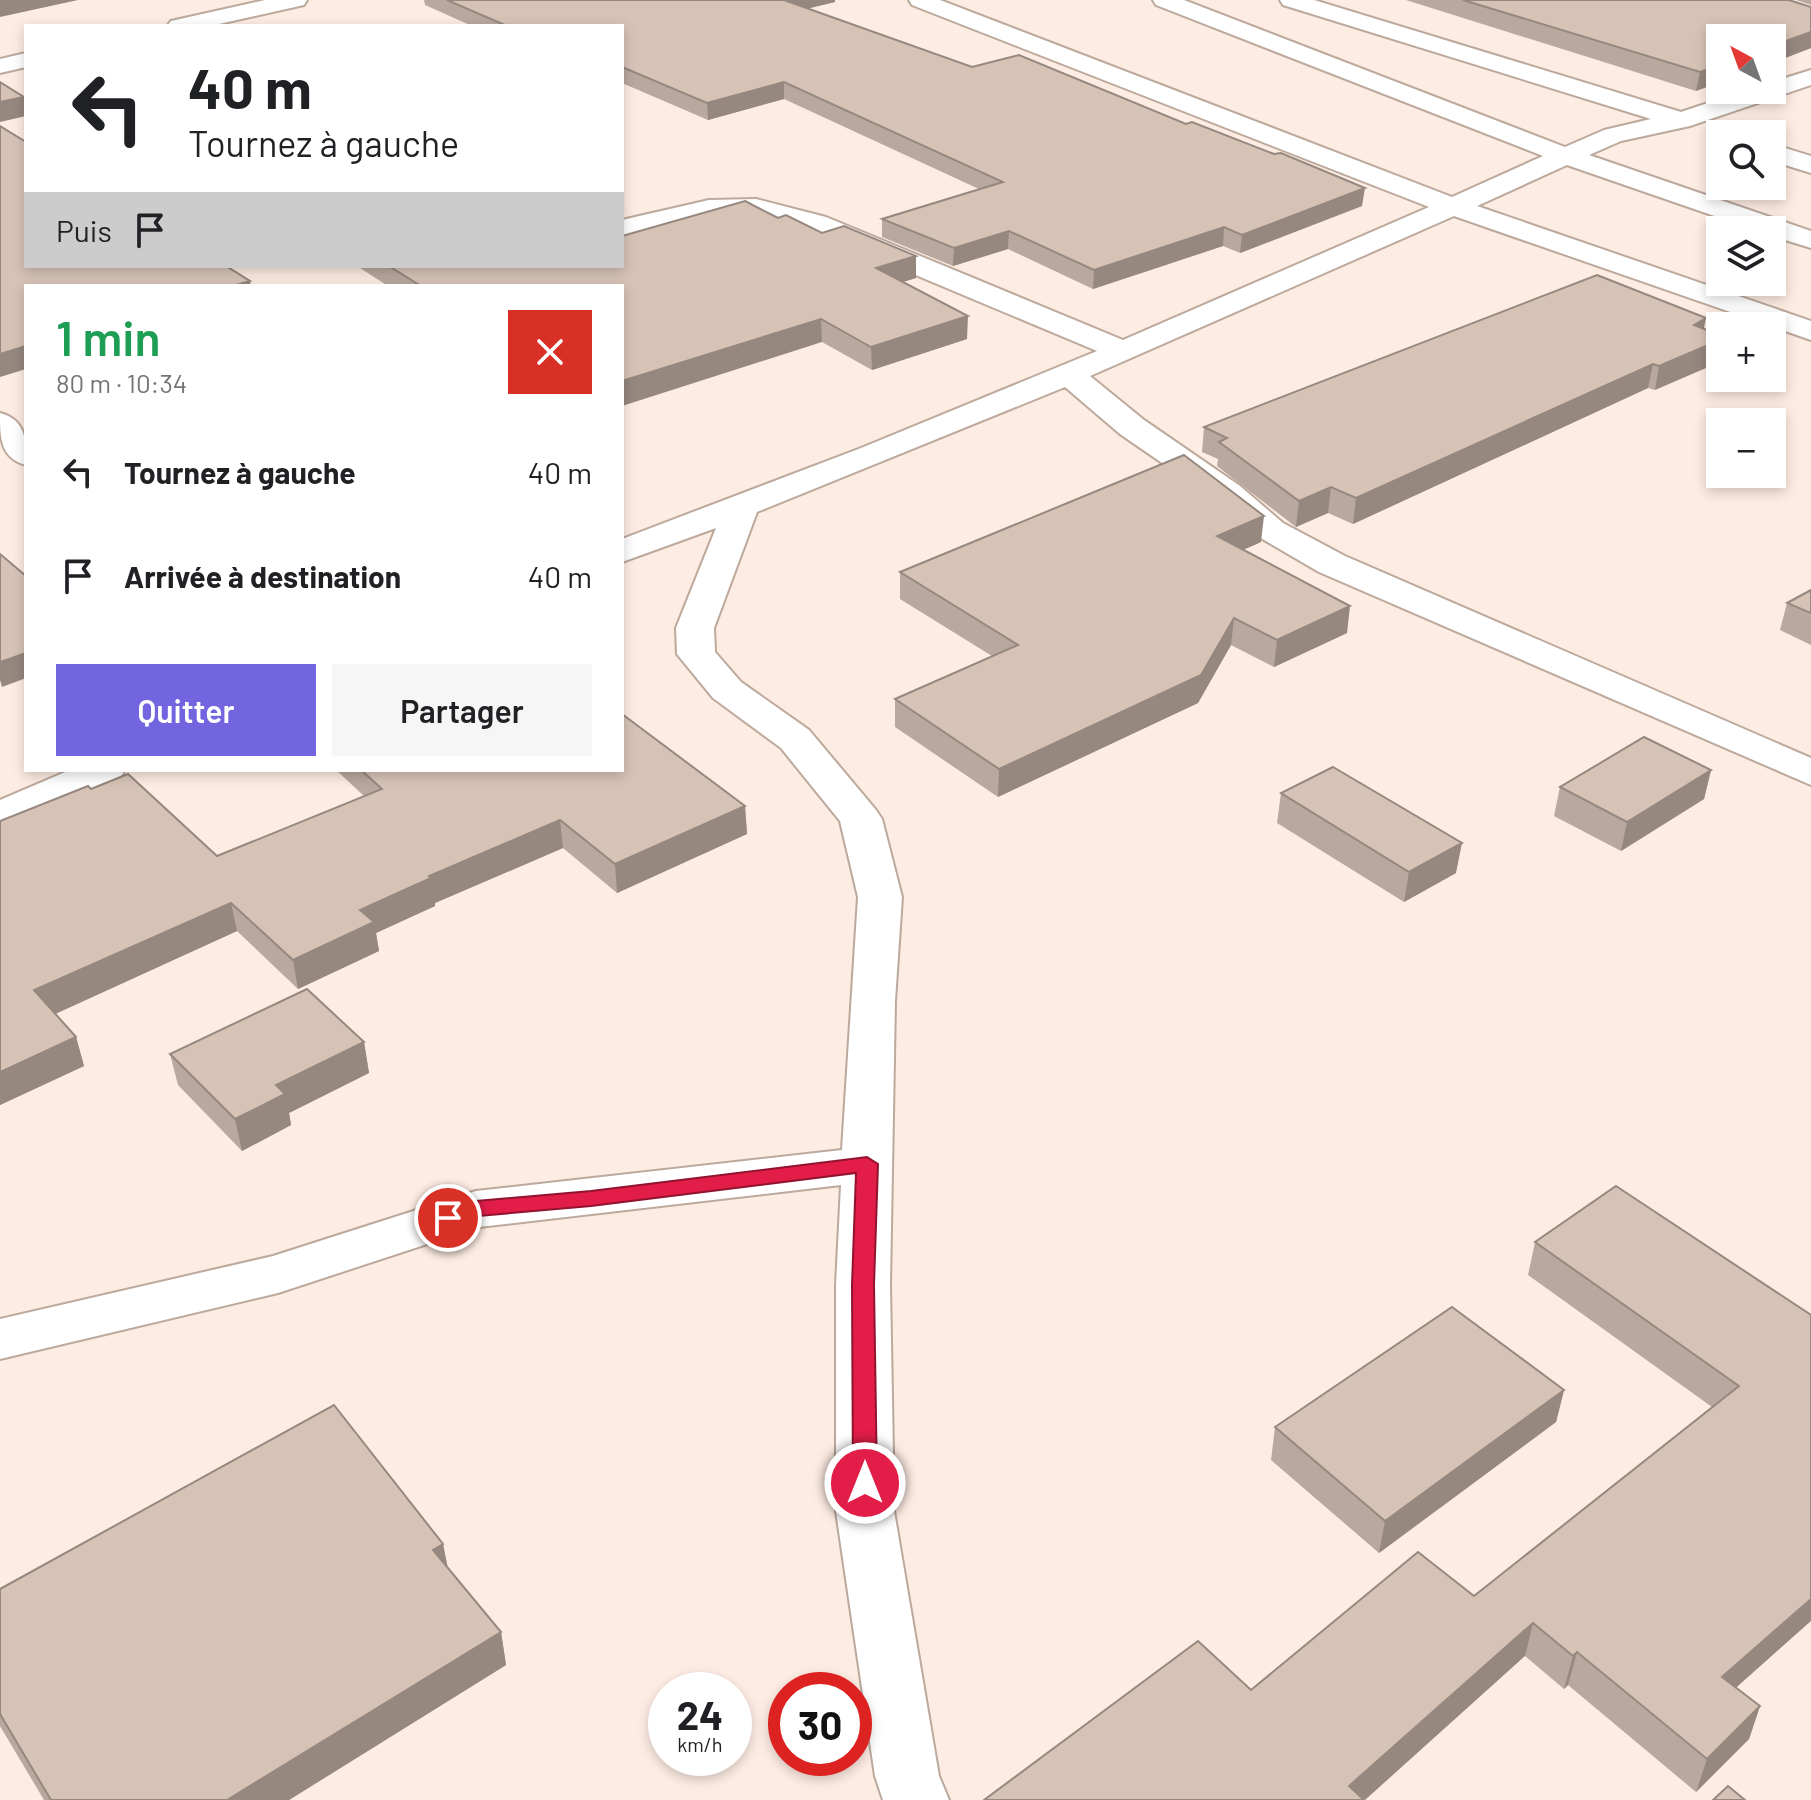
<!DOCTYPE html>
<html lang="fr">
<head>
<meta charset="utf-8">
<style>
	body { margin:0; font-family:Barlow,sans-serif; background:#f6f6f6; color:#202124; height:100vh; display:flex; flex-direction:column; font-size:30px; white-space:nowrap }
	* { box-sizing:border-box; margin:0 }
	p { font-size:26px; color:#757577 }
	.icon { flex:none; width:44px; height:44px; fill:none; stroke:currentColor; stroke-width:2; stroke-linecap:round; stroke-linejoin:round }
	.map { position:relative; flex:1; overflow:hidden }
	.panel { position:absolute; left:24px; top:284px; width:600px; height:488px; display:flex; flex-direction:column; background:#fff; border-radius:0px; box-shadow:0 4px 12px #0003 }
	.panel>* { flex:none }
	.top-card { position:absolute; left:24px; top:24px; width:600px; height:244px; border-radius:0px; box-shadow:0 4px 12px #0003; background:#fff; color:#202124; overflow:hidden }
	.needle { width:52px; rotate:319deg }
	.tools { position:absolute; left:1706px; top:24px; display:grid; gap:16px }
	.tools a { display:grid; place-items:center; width:80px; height:80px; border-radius:0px; background:#fff; box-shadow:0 4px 12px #0003; font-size:40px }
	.speed { position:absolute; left:648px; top:1672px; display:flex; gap:16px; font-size:40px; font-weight:700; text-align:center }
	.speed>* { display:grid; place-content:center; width:104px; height:104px; border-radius:50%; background:#fff; box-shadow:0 4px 12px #0003; line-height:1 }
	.speed small { font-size:20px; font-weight:400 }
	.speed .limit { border:12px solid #d22; background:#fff; color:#111 }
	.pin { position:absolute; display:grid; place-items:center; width:68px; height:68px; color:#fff; margin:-34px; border:4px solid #fff; border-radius:50%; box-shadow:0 2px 8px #0007 }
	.me { position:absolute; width:88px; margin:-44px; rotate:0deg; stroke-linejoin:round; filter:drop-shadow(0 0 6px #0008) }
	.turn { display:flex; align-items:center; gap:28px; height:168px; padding:0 32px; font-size:36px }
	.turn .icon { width:104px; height:104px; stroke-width:2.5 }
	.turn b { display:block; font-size:56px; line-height:68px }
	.then { display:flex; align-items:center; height:76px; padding:0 32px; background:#0003; gap:16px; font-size:30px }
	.round { display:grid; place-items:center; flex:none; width:84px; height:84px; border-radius:0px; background:#f6f6f6 }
	.headline { display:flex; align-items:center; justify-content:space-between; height:136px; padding:0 32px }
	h1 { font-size:48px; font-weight:600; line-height:60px; color:#1e9e55 }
	.primary-button { display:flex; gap:16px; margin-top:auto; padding:16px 32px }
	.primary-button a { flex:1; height:92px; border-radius:0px; background:#7365df; color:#fff; font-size:32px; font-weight:600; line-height:92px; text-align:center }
	.primary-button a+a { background:#f6f6f6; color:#202124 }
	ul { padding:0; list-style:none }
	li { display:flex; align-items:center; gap:24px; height:104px; padding:0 32px }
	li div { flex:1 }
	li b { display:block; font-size:30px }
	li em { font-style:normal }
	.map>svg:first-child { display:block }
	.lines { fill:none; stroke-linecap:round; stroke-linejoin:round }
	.minor-casing { stroke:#bca99c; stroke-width:4 }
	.minor { fill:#fff; fill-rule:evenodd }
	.wall { fill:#b9a89d }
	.shaded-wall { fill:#96887f }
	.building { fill:#d7c3b6; stroke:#96887f; stroke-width:2 }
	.route { fill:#e11d48; stroke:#92132f; stroke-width:2 }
</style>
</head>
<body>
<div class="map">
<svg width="1811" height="1800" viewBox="0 0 1811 1800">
	<rect width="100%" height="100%" fill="#fdece2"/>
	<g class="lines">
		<defs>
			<g id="minor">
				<polygon points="265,0 307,0 304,5 210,26 167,26 171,21"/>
				<polygon points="909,0 940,0 1452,197 1543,156 1156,5 1153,0 1184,0 1565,147 1604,130 1651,119 1283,5 1280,0 1314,0 1681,112 1747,90 1772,90 1772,82 1811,70 1811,85 1690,126 1621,141 1589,155 1811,231 1811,248 1772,236 1772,230 1755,230 1567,165 1477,206 1811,321 1811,340 1454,216 1090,376 1144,420 1240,486 1283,523 1345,556 1811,758 1811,785 1319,572 1259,537 1216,500 1120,434 1065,387 757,512 714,628 715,652 741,682 809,730 876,810 882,819 902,897 895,1001 890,1285 894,1511 939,1776 949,1800 883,1800 875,1776 836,1511 836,1285 841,1185 479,1227 278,1293 0,1359 0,1319 273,1256 476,1191 842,1150 858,897 840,821 781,748 713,698 677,654 676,628 716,528 622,562 622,539 861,448 1097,351 806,229 755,215 709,216 622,236 622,220 709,200 756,199 826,217 1123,340 1429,207 912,5"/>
				<polygon points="26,53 26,67 0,73 0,59"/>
				<polygon points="1772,144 1811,156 1811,173 1772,161"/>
				<path d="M0,413C27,420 26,442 26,465C0,458 0,437 0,413Z"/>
				<polygon points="70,770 125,770 119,779 0,828 0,800"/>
			</g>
		</defs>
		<use href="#minor" class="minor-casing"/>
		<use href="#minor" class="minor"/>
	</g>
	<g class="wall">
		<polygon points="424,0 835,0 835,2 808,8 1362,206 1240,253 1223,246 1093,289 1008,249 953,266 882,237 882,219 979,189 784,99 708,120 622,83 622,26 472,26 425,5"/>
		<polygon points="1406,0 1789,0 1811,7 1811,48 1772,63 1772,38 1720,38 1720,82 1696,91"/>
		<polygon points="1796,0 1811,0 1811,5"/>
		<polygon points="778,218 916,278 903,282 967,339 872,370 822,342 622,286 388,286 357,266 622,266"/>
		<polygon points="1706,318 1655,390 1648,388 1353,524 1328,513 1296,527 1217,466 1218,459 1202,452 1204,427"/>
		<polygon points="1261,542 1243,550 1347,633 1274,667 1231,645 1198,703 998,797 895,727 895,699 992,656 900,599 900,572"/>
		<polygon points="1811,590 1811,645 1780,630 1787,603"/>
		<polygon points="336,770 622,770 745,806 747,834 617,893 563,848 435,903 435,906 376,933 379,951 298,989 237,931 55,1014 76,1037 84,1066 0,1105 91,789 217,856 364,796"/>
		<polygon points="1711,770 1704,799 1621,851 1554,816 1560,787"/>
		<polygon points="1281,793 1456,873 1404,902 1277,823"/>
		<polygon points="364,1042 369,1073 289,1113 291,1125 242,1151 178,1085 170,1054"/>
		<polygon points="1535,1242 1811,1315 1736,1688 1760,1706 1749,1739 1696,1792 1568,1685 1564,1689 1525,1656 1251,1690 1474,1596 1712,1407 1528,1275"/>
		<polygon points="1564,1390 1556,1422 1379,1553 1271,1460 1275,1427"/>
		<polygon points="443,1544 448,1568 501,1632 506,1665 289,1800 44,1800 0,1726 0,1589"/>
	</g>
	<g class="shaded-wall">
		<polygon points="0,0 78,0 0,17"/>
		<polygon points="782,0 835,0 835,2 782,15"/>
		<polygon points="1811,32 1811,48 1772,63 1772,46"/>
		<polygon points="1720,65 1720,82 1696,91 1700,72"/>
		<polygon points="784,82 784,99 708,120 707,103"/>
		<polygon points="24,97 26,116 0,122 0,102"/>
		<polygon points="1365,188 1362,206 1240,253 1242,235"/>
		<polygon points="1224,227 1223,246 1093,289 1094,270"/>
		<polygon points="1009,231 1008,249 953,266 954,248"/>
		<polygon points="916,256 916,278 876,290 876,268"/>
		<polygon points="250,281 251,286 233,286"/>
		<polygon points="968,316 967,339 872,370 871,347"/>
		<polygon points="1706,318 1701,342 1694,325"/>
		<polygon points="821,319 822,342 622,406 622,381"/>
		<polygon points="1720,340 1720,362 1655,390 1659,366"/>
		<polygon points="26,346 26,369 0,377 0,354"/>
		<polygon points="1653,364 1648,388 1353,524 1356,498"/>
		<polygon points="1331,487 1328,513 1296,527 1299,501"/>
		<polygon points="1264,516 1261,542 1215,562 1217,536"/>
		<polygon points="1350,606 1347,633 1274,667 1277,640"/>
		<polygon points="1234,618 1231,645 1198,703 998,797 999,769"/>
		<polygon points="26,653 26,678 2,687 0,680 0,662"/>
		<polygon points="1711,770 1704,799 1621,851 1627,822"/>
		<polygon points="745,806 747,834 617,893 615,864"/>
		<polygon points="560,820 563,848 435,903 435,906 376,933 379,951 298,989 293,960 360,910 429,876"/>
		<polygon points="1462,843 1456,873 1404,902 1409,872"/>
		<polygon points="231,903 237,931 42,1020 34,990"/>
		<polygon points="76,1037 84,1066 0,1105 0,1072"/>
		<polygon points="364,1042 369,1073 289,1113 291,1125 242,1151 235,1119 276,1085"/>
		<polygon points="1564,1390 1556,1422 1379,1553 1385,1521"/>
		<polygon points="443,1544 449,1576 433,1550"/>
		<polygon points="1811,1599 1811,1621 1711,1710 1722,1677"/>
		<polygon points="1533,1623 1525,1656 1365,1800 1349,1786"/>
		<polygon points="501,1632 506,1665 289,1800 227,1800"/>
		<polygon points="1577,1652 1568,1685 1564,1689 1573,1656"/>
		<polygon points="1760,1706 1749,1739 1696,1792 1707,1759"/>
	</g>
	<g class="building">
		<polygon points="447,0 784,0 972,67 1019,55 1186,124 1192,122 1274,154 1281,153 1365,188 1242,235 1224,227 1094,270 1009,231 954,248 882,219 1003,182 784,82 707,103 622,67 622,26 525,26 523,25 507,26"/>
		<polygon points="1463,0 1789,0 1811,7 1811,32 1772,46 1772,38 1720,38 1720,65 1700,72"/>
		<polygon points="0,82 24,97 0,102"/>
		<polygon points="0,126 26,142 26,266 226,266 250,281 233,286 26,286 26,346 0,354"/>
		<polygon points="745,201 778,218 786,215 822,233 844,226 916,256 876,268 968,316 871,347 821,319 622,381 622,286 421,286 389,266 622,266 622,236"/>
		<polygon points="1597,275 1706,318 1694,325 1720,335 1720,340 1659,366 1653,364 1356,498 1331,487 1299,501 1219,442 1227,438 1204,427"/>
		<polygon points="1184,455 1264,516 1217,536 1350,606 1277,640 1234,618 1201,675 999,769 895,699 1018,645 900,572"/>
		<polygon points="0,554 26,576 26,653 0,662"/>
		<polygon points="1811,590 1811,613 1787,603"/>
		<polygon points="622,714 745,806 615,864 560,820 429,876 431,878 360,910 374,922 293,960 231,903 34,990 76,1037 0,1072 0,821 88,786 91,789 128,774 217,856 382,789 361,770 622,770"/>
		<polygon points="1644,737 1711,770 1627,822 1560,787"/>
		<polygon points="1333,767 1462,843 1409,872 1281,793"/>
		<polygon points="307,989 364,1042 276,1085 285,1094 235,1119 170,1054"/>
		<polygon points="1616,1186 1811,1315 1811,1599 1722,1677 1760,1706 1707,1759 1577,1652 1573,1656 1533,1623 1349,1786 1364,1800 984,1800 1198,1641 1251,1690 1418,1552 1474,1596 1739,1386 1535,1242"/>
		<polygon points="1452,1307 1564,1390 1385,1521 1275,1427"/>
		<polygon points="334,1405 443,1544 433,1550 501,1632 227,1800 51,1800 0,1714 0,1589"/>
		<polygon points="1728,1786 1745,1800 1713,1800"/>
	</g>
	<polygon class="route" points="867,1157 878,1164 874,1285 877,1483 873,1490 856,1490 853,1483 852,1285 856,1173 591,1206 478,1216 448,1225 438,1218 441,1212 476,1201 591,1191"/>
</svg>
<div class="tools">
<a><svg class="needle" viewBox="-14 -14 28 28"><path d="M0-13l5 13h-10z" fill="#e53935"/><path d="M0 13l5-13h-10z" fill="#757577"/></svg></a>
<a><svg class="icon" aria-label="search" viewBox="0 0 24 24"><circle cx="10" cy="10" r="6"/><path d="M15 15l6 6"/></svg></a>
<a><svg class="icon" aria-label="layers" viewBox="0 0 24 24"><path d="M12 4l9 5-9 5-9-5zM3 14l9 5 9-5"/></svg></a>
<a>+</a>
<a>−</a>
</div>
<div class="speed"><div>24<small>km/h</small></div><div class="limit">30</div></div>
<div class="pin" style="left:448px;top:1218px;background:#d93025"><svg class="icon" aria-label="arrive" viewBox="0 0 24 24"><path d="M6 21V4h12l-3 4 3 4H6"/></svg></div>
<svg class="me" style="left:865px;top:1483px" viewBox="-20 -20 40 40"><circle r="17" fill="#e11d48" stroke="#fff" stroke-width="3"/><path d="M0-11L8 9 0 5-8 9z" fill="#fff"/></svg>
<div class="top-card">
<div class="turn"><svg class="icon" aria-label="left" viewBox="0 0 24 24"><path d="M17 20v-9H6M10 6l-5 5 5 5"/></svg><div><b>40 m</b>Tournez à gauche</div></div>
<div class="then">Puis<svg class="icon" aria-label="arrive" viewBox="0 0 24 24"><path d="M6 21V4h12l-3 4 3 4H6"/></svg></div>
</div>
<section class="panel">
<div class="headline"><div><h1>1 min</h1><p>80 m · 10:34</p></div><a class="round" style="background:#d93025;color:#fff"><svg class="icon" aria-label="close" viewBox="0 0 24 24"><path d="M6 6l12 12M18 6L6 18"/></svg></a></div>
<ul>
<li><svg class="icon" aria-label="left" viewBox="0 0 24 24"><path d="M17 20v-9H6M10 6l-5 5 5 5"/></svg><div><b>Tournez à gauche</b></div><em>40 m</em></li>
<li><svg class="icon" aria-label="arrive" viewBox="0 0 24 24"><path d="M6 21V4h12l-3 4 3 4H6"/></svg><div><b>Arrivée à destination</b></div><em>40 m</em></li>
</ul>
<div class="primary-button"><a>Quitter</a><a>Partager</a></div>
</section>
</div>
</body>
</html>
